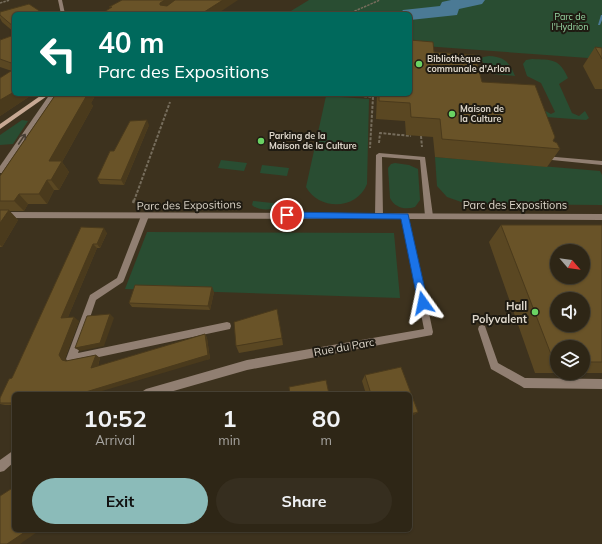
<!DOCTYPE html>
<html lang="en">
<head>
<meta charset="utf-8">
<style>
	body { margin:0; font-family:Mulish,sans-serif; background:#362e1f; color:#f1f3f6; height:100vh; display:flex; flex-direction:column; font-size:15px; white-space:nowrap }
	* { box-sizing:border-box; margin:0 }
	p { font-size:13px; color:#a7a5a1 }
	.icon { flex:none; width:22px; height:22px; fill:none; stroke:currentColor; stroke-width:2; stroke-linecap:round; stroke-linejoin:round }
	.map { position:relative; flex:1; overflow:hidden }
	.details { position:absolute; left:12px; top:392px; width:400px; height:140px; display:flex; flex-direction:column; background:#2e2616; border-radius:6px; box-shadow:0 1px 3px #0004,0 0 0 1px #494335 }
	.details>* { flex:none }
	.hud { position:absolute; left:12px; top:12px; width:400px; height:84px; border-radius:6px; box-shadow:0 1px 3px #0004,0 0 0 1px #494335; background:#00695c; color:#fff; overflow:hidden }
	.needle { width:26px; rotate:118deg }
	.controls { position:absolute; left:550px; top:244px; display:grid; gap:8px }
	.controls a { display:grid; place-items:center; width:40px; height:40px; border-radius:50%; background:#2e2616; box-shadow:0 1px 3px #0004,0 0 0 1px #494335; font-size:20px }
	.pin { position:absolute; display:grid; place-items:center; width:34px; height:34px; color:#fff; margin:-17px; border:2px solid #fff; border-radius:50%; box-shadow:0 1px 4px #0007 }
	.me { position:absolute; width:44px; margin:-22px; rotate:348deg; stroke-linejoin:round; filter:drop-shadow(0 0 3px #0008) }
	.turn { display:flex; align-items:center; gap:14px; height:84px; padding:0 20px; font-size:18px }
	.turn .icon { width:52px; height:52px; stroke-width:2.5 }
	.turn b { display:block; font-size:28px; line-height:34px }
	.eta { display:flex; justify-content:space-evenly; align-items:center; height:68px; text-align:center }
	.eta b { font-size:24px; font-weight:700; line-height:28px }
	.button { display:flex; gap:8px; margin-top:auto; padding:8px 20px }
	.button a { flex:1; height:46px; border-radius:24px; background:#8bbbb9; color:#111; font-size:16px; font-weight:700; line-height:46px; text-align:center }
	.button a+a { background:#362e1f; color:#f1f3f6 }
	.map>svg:first-child { display:block }
	.green { fill:#294d32 }
	.lines { fill:none; stroke-linecap:round; stroke-linejoin:round }
	.stream { fill:#4b7a95; fill-rule:evenodd }
	.river { fill:#4b7a95; fill-rule:evenodd }
	.path-far2 { stroke:#766d5c; stroke-width:1.5; stroke-dasharray:2.5 1; stroke-linecap:butt }
	.path-far1 { stroke:#766d5c; stroke-width:2; stroke-dasharray:3 1.5; stroke-linecap:butt }
	.path { stroke:#766d5c; stroke-width:2.5; stroke-dasharray:4 2; stroke-linecap:butt }
	.lane { fill:#917f72; fill-rule:evenodd }
	.street { fill:#917f72; fill-rule:evenodd }
	.secondary { fill:#c7a994; fill-rule:evenodd }
	.wall { fill:#5a4722; fill-rule:evenodd }
	.shaded-wall { fill:#4a3a1c }
	.building { fill:#695328; stroke:#4a3a1c; fill-rule:evenodd }
	.oneway { stroke:#473e34 }
	.route { fill:#1a73e8; stroke:#114b97 }
	.poi-dot { fill:#6ad364; stroke:#1f1b12; stroke-width:1.5 }
	.labels { text-anchor:middle; stroke-width:4; stroke-linejoin:round; paint-order:stroke }
	.far-park-label { font-size:9px; fill:#98d8a5; stroke:#1f1b12 }
	.far-poi-label { font-size:9px; font-weight:bold; fill:#ddd6ca; stroke:#1f1b12; text-anchor:start }
	.street-label { font-size:11px; fill:#ddd6ca; stroke:#1f1b12 }
	.poi-label { font-size:11px; font-weight:bold; fill:#ddd6ca; stroke:#1f1b12; text-anchor:end }
</style>
</head>
<body>
<div class="map">
<svg width="602" height="544" viewBox="0 0 602 544">
	<rect width="100%" height="100%" fill="#3d321e"/>
	<g class="green">
		<polygon points="309,0 602,0 602,59 410,45 410,14 286,14"/>
		<path d="M489,56C505,57 509,62 515,76L493,74L481,60L483,57Z"/>
		<path d="M532,59C552,60 559,58 568,78L559,84L572,113L579,116L585,111L589,118L586,120L546,117L540,108L551,114L555,112L541,83L527,76L523,64L526,60Z"/>
		<path d="M326,96L369,99L367,184C357,210 319,211 306,187Z"/>
		<polygon points="22,120 28,121 13,144 0,145 0,135"/>
		<polygon points="435,157 600,171 602,175 602,205 467,204 447,197 437,186"/>
		<polygon points="221,160 247,163 244,171 218,168"/>
		<path d="M395,163L409,165L418,169L420,200L415,207C405,210 395,208 390,198L388,168L391,164Z"/>
		<polygon points="262,165 289,168 287,176 260,173"/>
		<path d="M253,201L281,204C277,211 258,211 252,205Z"/>
		<polygon points="147,232 394,233 400,298 125,289"/>
	</g>
	<g class="lines">
		<polygon class="stream" points="601,15 602,15 602,20 600,25 598,25"/>
		<polygon class="river" points="451,0 485,0 482,4 459,9 457,15 410,20 410,14 400,14 403,10 440,6 442,2"/>
		<g class="path-far2">
			<polyline points="0,3 10,0"/>
			<polyline points="348,14 380,0"/>
		</g>
		<g class="path-far1">
			<polyline points="337,94 373,97 370,148"/>
			<polyline points="421,136 422,147"/>
			<polyline points="379,143 380,133 411,136"/>
			<polyline points="134,201 170,102"/>
		</g>
		<polyline class="path" points="133,203 134,200"/>
		<g class="lane">
			<polygon points="379,153 425,157 433,216 432,218 426,218 425,216 420,160 382,157 383,216 382,218 376,218 375,216 376,155"/>
			<polygon points="544,156 602,161 602,165 542,159 542,157"/>
			<polygon points="145,213 149,216 124,280 123,282 96,300 78,353 227,322 230,323 231,326 230,329 71,363 68,362 66,359 90,295 117,278 141,216"/>
			<polygon points="482,325 485,326 486,329 498,363 525,378 602,379 602,389 524,388 521,386 491,369 478,329 479,326"/>
		</g>
		<g class="street">
			<polygon points="58,0 62,0 65,14 61,14"/>
			<polygon points="50,94 56,94 2,173 0,173 0,166"/>
			<polygon points="0,212 602,214 602,220 409,219 433,332 432,335 247,370 163,394 141,394 143,391 146,389 247,360 424,329 402,219 0,218"/>
			<polygon points="14,450 14,462 4,471 0,472 0,460"/>
		</g>
		<polygon class="secondary" points="43,94 50,94 0,129 0,124"/>
	</g>
	<g class="wall">
		<polygon points="0,12 14,14 14,32 2,22 0,18"/>
		<polygon points="14,35 14,94 33,94 0,116 0,78 12,71 0,67 0,40"/>
		<polygon points="595,47 602,48 602,89 595,89 583,66"/>
		<polygon points="434,52 482,82 553,141 560,149 547,167 435,157 433,137 406,135 405,121 376,119 377,94 410,94"/>
		<polygon points="56,94 96,94 91,103 93,106 62,162 69,172 59,190 54,190 47,204 28,204 24,211 9,211 18,220 2,247 0,247 0,176"/>
		<polygon points="149,125 124,185 100,184 97,179 114,151"/>
		<path d="M501,225H602V373H535L489,242ZM557,347H583V373H557Z"/>
		<polygon points="81,227 107,233 100,248 97,248 68,317 79,321 65,358 66,361 96,355 100,358 98,366 205,334 207,338 210,359 14,394 14,405 5,405 0,404 0,398 12,378"/>
		<polygon points="214,292 210,310 132,307 129,303"/>
		<polygon points="282,338 283,345 239,353 236,346"/>
		<polygon points="401,367 418,412 412,416 410,417 410,394 366,394 362,381 365,375"/>
	</g>
	<g class="shaded-wall">
		<polygon points="165,0 180,0 163,13 160,5 160,3"/>
		<polygon points="223,0 238,0 217,14 201,14"/>
		<polygon points="14,92 14,94 33,94 0,116 0,100"/>
		<polygon points="85,94 96,94 91,103 93,106 62,162 69,172 59,190 51,180 49,161"/>
		<polygon points="147,120 149,125 124,185 121,180"/>
		<polygon points="47,180 54,190 47,204 39,194"/>
		<polygon points="19,194 28,204 24,211 14,201"/>
		<polygon points="9,210 18,220 2,247 0,245 0,223"/>
		<polygon points="104,228 107,233 100,248 97,244"/>
		<polygon points="93,244 97,248 66,322 61,318"/>
		<polygon points="212,287 214,292 210,310 208,306"/>
		<polygon points="110,314 114,318 104,346 80,351 75,348"/>
		<polygon points="74,317 79,321 65,358 67,363 62,360 59,355"/>
		<polygon points="205,334 207,338 210,359 92,394 79,394"/>
		<polygon points="96,355 100,358 96,371 91,368"/>
		<polygon points="418,412 412,416 410,417 410,414"/>
		<polygon points="28,530 40,530 20,544 7,544"/>
	</g>
	<g class="building">
		<polygon points="122,0 165,0 160,3 160,5 167,6 175,0 223,0 201,14 101,14 112,7 109,7"/>
		<polygon points="29,4 44,14 14,14 14,27 0,15 0,12"/>
		<polygon points="14,35 14,64 0,59 0,40"/>
		<polygon points="410,40 433,42 434,52 475,55 482,82 535,85 555,137 553,141 557,143 560,149 442,139 440,119 411,117 410,103 379,101 379,94 410,94"/>
		<polygon points="595,47 602,48 602,59"/>
		<polygon points="14,69 14,92 0,100 0,78"/>
		<polygon points="56,94 85,94 84,95 87,95 49,161 62,161 51,180 47,180 39,194 19,194 14,201 0,201 0,176"/>
		<polygon points="147,120 121,180 97,179 110,151 114,151 130,121"/>
		<polygon points="0,210 9,210 0,223"/>
		<path d="M501,225H602V362H583V347H557V362H554ZM557,251H583V277H557ZM557,299H583V325H557Z"/>
		<polygon points="81,227 104,228 97,244 93,244 61,318 74,317 59,355 62,360 66,361 96,355 91,368 205,334 208,355 79,394 14,394 14,403 0,403 0,398 9,379 12,378"/>
		<polygon points="135,285 212,287 208,306 129,303"/>
		<polygon points="277,309 282,338 236,346 234,322"/>
		<polygon points="110,314 100,343 75,348 87,316"/>
		<polygon points="401,367 418,412 410,414 410,394 371,394 365,375"/>
		<polygon points="326,380 329,394 290,394 289,387"/>
		<polygon points="14,487 14,530 28,530 7,544 0,544 0,496"/>
	</g>
	<defs><path id="oneway-shaft" d="M-6 0H5M1.5-3L5.5 0L1.5 3" fill="none" stroke-width="1.6" stroke-linecap="round" stroke-linejoin="round"/></defs>
	<use class="oneway" href="#oneway-shaft" transform="translate(22 139) rotate(-56)"/>
	<polygon class="route" points="287,212 408,214 428,303 426,306 419,306 418,303 401,219 287,218 283,215"/>
	<g class="poi-dot">
		<circle cx="419" cy="64" r="4"/>
		<circle cx="452" cy="114" r="4"/>
		<circle cx="261" cy="141" r="4"/>
		<circle cx="535" cy="312" r="4"/>
	</g>
	<g class="labels">
		<g class="far-park-label">
			<text x="570" y="20">Parc de<tspan x="570" dy="10">l'Hydrion</tspan></text>
		</g>
		<g class="far-poi-label">
			<text x="427" y="62">Bibliothèque<tspan x="427" dy="10">communale d'Arlon</tspan></text>
			<text x="460" y="112">Maison de<tspan x="460" dy="10">la Culture</tspan></text>
			<text x="269" y="139">Parking de la<tspan x="269" dy="10">Maison de la Culture</tspan></text>
		</g>
		<g class="street-label">
			<text transform="translate(189 205) rotate(-1)" y="4">Parc des Expositions</text>
			<text x="515" y="209">Parc des Expositions</text>
			<text transform="translate(344 347) rotate(-10)" y="4">Rue du Parc</text>
		</g>
		<g class="poi-label">
			<text x="527" y="310">Hall<tspan x="527" dy="13">Polyvalent</tspan></text>
		</g>
	</g>
</svg>
<div class="controls">
<a><svg class="needle" viewBox="-14 -14 28 28"><path d="M0-13l5 13h-10z" fill="#e53935"/><path d="M0 13l5-13h-10z" fill="#a7a5a1"/></svg></a>
<a><svg class="icon" aria-label="sound" viewBox="0 0 24 24"><path d="M4 9h4l5-4v14l-5-4H4zM17 9q2 3 0 6"/></svg></a>
<a><svg class="icon" aria-label="layers" viewBox="0 0 24 24"><path d="M12 4l9 5-9 5-9-5zM3 14l9 5 9-5"/></svg></a>
</div>
<div class="pin" style="left:287px;top:215px;background:#d93025"><svg class="icon" aria-label="arrive" viewBox="0 0 24 24"><path d="M6 21V4h12l-3 4 3 4H6"/></svg></div>
<svg class="me" style="left:423px;top:303px" viewBox="-20 -20 40 40"><path d="M0-17L14 15 0 8-14 15z" fill="#1a73e8" stroke="#fff" stroke-width="4"/></svg>
<div class="hud">
<div class="turn"><svg class="icon" aria-label="left" viewBox="0 0 24 24"><path d="M17 20v-9H6M10 6l-5 5 5 5"/></svg><div><b>40 m</b>Parc des Expositions</div></div>
</div>
<section class="details">
<div class="eta">
<div><b>10:52</b><p>Arrival</p></div>
<div><b>1</b><p>min</p></div>
<div><b>80</b><p>m</p></div>
</div>
<div class="button"><a>Exit</a><a>Share</a></div>
</section>
</div>
</body>
</html>
